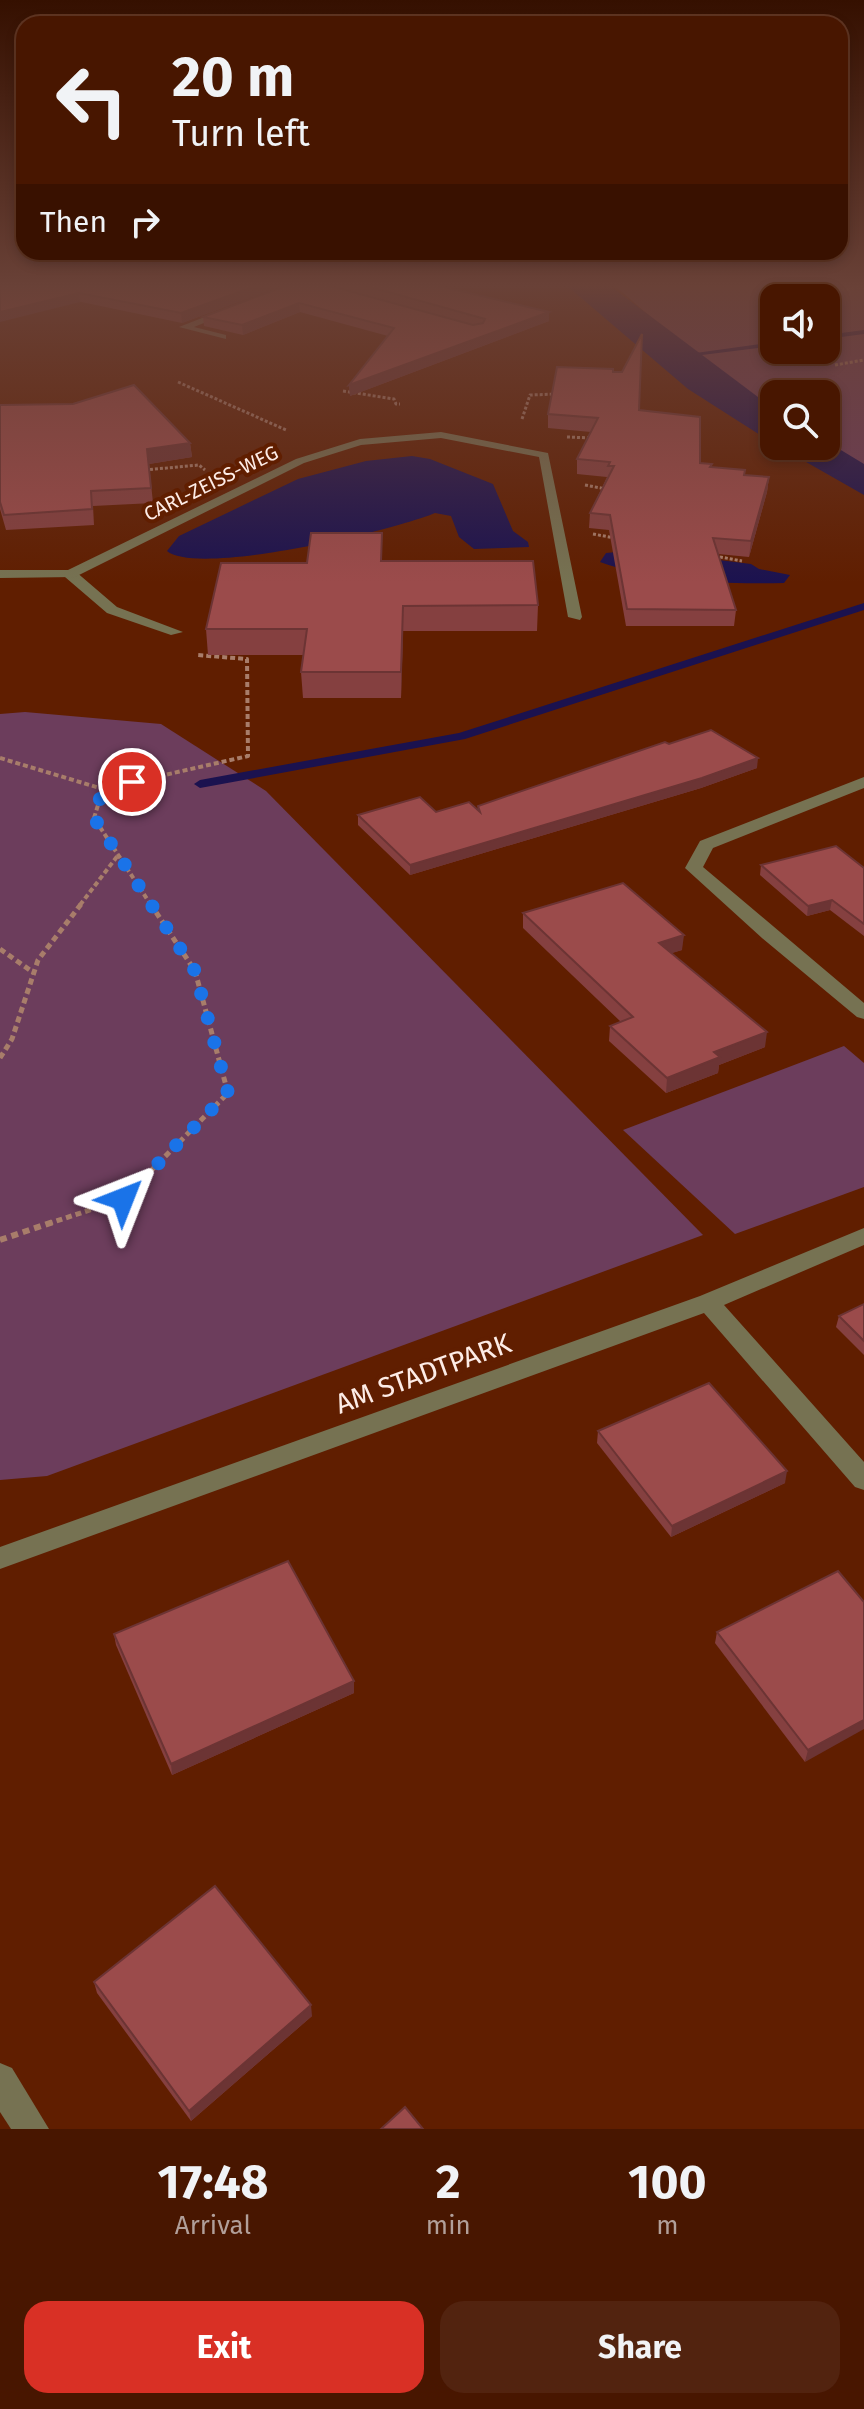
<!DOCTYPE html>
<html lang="en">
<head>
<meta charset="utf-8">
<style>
	body { margin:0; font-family:"Fira Sans",sans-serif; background:#52230f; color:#f1f3f6; height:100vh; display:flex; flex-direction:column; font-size:30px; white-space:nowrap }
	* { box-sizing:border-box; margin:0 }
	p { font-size:26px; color:#b19f99 }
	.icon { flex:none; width:44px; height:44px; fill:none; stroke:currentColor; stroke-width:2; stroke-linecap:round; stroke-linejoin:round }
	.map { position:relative; height:2129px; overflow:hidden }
	.sheet { display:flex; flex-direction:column; background:#481600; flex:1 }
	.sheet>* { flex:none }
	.guide { position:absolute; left:16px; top:16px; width:832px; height:244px; border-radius:24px; box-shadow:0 4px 12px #0003,0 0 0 2px #603522; background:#481600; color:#f1f3f6; overflow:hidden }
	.controls { position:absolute; left:760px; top:284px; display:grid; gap:16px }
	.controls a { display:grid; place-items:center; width:80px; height:80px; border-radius:16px; background:#481600; box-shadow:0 4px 12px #0003,0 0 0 2px #603522; font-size:40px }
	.pin { position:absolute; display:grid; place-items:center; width:68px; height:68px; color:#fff; margin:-34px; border:4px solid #fff; border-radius:50%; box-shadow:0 2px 8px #0007 }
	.me { position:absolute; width:88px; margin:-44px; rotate:45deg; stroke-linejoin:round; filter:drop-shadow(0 0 6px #0008) }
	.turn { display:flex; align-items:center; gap:28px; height:168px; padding:0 24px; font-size:36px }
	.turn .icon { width:104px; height:104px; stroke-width:2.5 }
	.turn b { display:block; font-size:56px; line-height:68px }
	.then { display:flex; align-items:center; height:76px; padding:0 24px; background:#0003; gap:16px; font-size:30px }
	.eta { display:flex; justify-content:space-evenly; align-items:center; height:136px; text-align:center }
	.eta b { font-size:48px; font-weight:700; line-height:56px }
	.cta { display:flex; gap:16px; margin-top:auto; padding:16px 24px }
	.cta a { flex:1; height:92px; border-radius:24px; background:#d93025; color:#fff; font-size:32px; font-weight:700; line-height:92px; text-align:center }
	.cta a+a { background:#52230f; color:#f1f3f6 }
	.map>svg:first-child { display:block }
	.green { fill:#6c3d5c; fill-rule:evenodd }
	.water { fill:#1b124f }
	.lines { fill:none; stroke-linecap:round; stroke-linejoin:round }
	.stream { fill:#1b124f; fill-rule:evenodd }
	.path-far3 { stroke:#a87d6a; stroke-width:3; stroke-dasharray:3 2; stroke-linecap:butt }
	.path-far2 { stroke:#a87d6a; stroke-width:4; stroke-dasharray:5 3; stroke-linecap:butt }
	.path-far1 { stroke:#a87d6a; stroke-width:5; stroke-dasharray:6 4; stroke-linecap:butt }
	.path { stroke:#a87d6a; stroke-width:6; stroke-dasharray:7 5; stroke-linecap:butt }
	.service { fill:#767252; fill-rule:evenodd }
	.minor { fill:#767252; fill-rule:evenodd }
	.wall { fill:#854040 }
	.shaded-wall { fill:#6c3434 }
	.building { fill:#9b4b4b; stroke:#6c3434; stroke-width:2 }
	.route { stroke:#1a73e8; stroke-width:14; stroke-dasharray:0 25.2 }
	.labels { text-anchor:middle; stroke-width:8; stroke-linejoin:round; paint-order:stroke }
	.far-street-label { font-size:20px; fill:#fdece6; stroke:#601e00 }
	.near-street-label { font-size:28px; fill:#fdece6; stroke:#601e00 }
</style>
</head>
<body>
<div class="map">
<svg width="864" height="2129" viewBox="0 0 864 2129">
	<rect width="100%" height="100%" fill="#601e00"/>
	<g class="green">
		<path d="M614,285H864V465L826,446V394H774V413L716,374ZM774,298H826V350H774Z"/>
		<polygon points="25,712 161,724 266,791 703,1235 47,1476 0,1480 0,714"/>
		<polygon points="844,1046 864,1063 864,1187 735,1234 623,1130"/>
	</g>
	<g class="water">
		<polygon points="566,285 609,285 774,409 774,444 688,389"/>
		<polygon points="826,441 864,464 864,495 778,446 826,446"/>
		<path d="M412,456L430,459L493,484L513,531L528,542L529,547L474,549L459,537L451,516L435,513C395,530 198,577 167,551L179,536L298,479L366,461Z"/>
		<path d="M639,550L751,564L759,569L790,575L784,583C723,584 659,583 600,562L606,553Z"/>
	</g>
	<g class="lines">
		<g class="stream">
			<polygon points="864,330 864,334 826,339 826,335"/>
			<polygon points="774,342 774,346 678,358 674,356"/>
			<polygon points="864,603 864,610 465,739 200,788 194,784 200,780 459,733"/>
		</g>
		<g class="path-far3">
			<polyline points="787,297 864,287"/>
			<polyline points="835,365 864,360"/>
			<polyline points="178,382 286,430"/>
			<polyline points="343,391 394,399 396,404 400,404"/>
			<polyline points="522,419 530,395 558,394"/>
			<polyline points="567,437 593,438"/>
			<polyline points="145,470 199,465 205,470"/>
			<polyline points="585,485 606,489"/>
			<polyline points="593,534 615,538"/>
			<polyline points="715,556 742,561"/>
		</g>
		<g class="path-far2">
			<polyline points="0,758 103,789"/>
			<polyline points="80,905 119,854"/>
			<polyline points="151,905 94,818 103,789 248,756 247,659 197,655"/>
		</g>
		<g class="path-far1">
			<polyline points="0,949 34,973"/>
			<polyline points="0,1058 12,1039 38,960 82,903"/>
			<polyline points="47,1224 123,1199 228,1093 195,971 150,903"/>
		</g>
		<polyline class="path" points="0,1240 53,1222"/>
		<g class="service">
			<polygon points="225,309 233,311 194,327 226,335 226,339 179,327"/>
			<polygon points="65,571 75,571 117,607 183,632 171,635 107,613 65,577"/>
		</g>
		<g class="minor">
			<polygon points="441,432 548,453 582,617 580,620 568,617 539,457 441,438 361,445 304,463 75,577 0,578 0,570 68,570 296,459 360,439"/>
			<polygon points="864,777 864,788 713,848 703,867 864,1003 864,1019 857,1017 762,938 685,868 700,841"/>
			<polygon points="864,1228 864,1245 724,1305 864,1462 864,1490 855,1487 704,1313 0,1569 0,1547 700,1296"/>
			<polygon points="0,2063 12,2068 49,2129 11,2129 0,2112"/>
		</g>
	</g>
	<g class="wall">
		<polygon points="0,285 284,285 182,323"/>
		<polygon points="288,285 422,311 330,285 435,285 549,312 549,321 350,396 349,385 388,336 300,312 243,335 204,326 203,317"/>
		<polygon points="613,372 639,410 700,463 711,467 745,470 745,475 769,477 767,492 749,557 718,554 736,610 734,626 626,626 609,530 589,528 590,513 607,477 577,474 577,459 591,432 548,428 548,414"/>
		<polygon points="0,405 190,443 192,457 149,464 153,503 93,506 94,525 6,530 0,509"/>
		<polygon points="383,561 538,605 537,631 403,631 401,698 303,698 301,672 304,655 208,655 206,629 307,563"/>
		<polygon points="669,744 757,768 701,788 410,875 358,825 358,815 478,810 478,806"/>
		<polygon points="761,865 864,868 864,936 830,910 807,916 760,875"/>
		<polygon points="523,913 682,950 671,953 765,1047 719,1065 718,1073 666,1093 609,1041 610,1026 621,1022 523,928"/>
		<polygon points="864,1304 864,1355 836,1327 839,1316"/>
		<polygon points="598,1431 785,1483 671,1537 597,1443"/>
		<polygon points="864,1602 805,1762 715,1643 717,1632"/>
		<polygon points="114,1634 354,1681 354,1693 172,1775 116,1645"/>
		<polygon points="94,1982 312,2016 191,2121 97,1993"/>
	</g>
	<g class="shaded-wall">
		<polygon points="258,285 284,285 182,323 181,313"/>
		<polygon points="79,293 80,302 0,322 0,312"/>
		<polygon points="299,303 300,312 243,335 242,325"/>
		<polygon points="549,312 549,321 350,396 349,385"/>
		<polygon points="190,443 192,457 149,464 147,449"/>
		<polygon points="769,477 767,492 749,557 751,541"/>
		<polygon points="403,606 403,631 401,698 401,672"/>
		<polygon points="758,758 757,768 701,788 410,875 410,865"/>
		<polygon points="832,900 830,910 807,916 808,906"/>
		<polygon points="684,935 682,950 657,958 659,943"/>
		<polygon points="767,1032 765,1047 719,1065 718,1073 666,1093 667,1078 714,1052"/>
		<polygon points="787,1471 785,1483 671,1537 672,1526"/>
		<polygon points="354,1681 354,1693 172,1775 171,1764"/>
		<polygon points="864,1720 864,1729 805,1762 808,1750"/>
		<polygon points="311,2005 312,2016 191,2121 189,2111"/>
	</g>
	<g class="building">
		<polygon points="0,285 258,285 181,313 79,293 0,312"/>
		<polygon points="288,285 327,285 473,325 483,323 485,319 363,285 435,285 549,312 349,385 394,328 299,303 242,325 203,317"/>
		<polygon points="642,334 639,410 700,417 700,463 712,464 710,467 745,470 744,475 769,477 751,541 713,538 736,610 627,609 610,515 590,513 614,466 608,466 610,462 577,459 598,418 548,414 557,367 613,369 613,372 622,372"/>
		<polygon points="134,385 190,443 147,449 151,488 91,491 92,509 4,515 0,502 0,405 73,404"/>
		<polygon points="311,533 382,533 381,561 533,561 538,605 403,606 401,672 301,672 307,629 206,629 221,563 307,563"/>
		<polygon points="711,730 758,758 702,778 410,865 358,815 420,797 436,812 469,802 480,812 478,806 665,742 669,744"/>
		<polygon points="836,846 864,868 864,924 832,900 808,906 761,865"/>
		<polygon points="623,883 684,935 659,943 767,1032 714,1052 720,1057 667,1078 610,1026 633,1017 523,913"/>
		<polygon points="864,1304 864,1341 839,1316"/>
		<polygon points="709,1383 787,1471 672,1526 598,1431"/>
		<polygon points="288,1561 354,1681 171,1764 114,1634"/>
		<polygon points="838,1571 864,1602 864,1720 808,1750 717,1632"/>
		<polygon points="215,1886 311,2005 189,2111 94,1982"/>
		<polygon points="405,2107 423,2129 381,2129"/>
	</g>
	<linearGradient id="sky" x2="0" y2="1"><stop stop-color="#351000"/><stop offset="0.49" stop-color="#694137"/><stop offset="1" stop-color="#694137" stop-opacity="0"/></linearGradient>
	<rect width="864" height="583" fill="url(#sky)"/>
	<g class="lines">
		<polyline class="route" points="123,1199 228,1093 195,971 94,818 103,789 132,782"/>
	</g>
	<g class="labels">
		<g class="far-street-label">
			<text transform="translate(211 483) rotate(-26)" y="7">CARL-ZEISS-WEG</text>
		</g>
		<g class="near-street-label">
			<text transform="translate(423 1373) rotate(-20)" y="10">AM STADTPARK</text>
		</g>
	</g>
</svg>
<div class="controls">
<a><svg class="icon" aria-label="sound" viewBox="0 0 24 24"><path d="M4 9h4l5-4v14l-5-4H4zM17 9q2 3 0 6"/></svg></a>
<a><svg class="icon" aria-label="search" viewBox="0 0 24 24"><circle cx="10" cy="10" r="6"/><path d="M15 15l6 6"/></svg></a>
</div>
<div class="pin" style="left:132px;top:782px;background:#d93025"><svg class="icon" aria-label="arrive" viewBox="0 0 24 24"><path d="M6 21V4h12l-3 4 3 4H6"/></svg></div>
<svg class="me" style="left:123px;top:1199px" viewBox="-20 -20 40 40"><path d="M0-17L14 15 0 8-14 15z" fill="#1a73e8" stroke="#fff" stroke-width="4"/></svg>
<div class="guide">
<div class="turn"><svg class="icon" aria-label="left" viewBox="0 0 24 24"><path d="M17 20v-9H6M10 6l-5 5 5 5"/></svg><div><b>20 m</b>Turn left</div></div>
<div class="then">Then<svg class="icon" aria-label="right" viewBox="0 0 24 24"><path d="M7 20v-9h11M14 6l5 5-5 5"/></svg></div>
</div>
</div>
<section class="sheet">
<div class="eta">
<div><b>17:48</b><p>Arrival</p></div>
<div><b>2</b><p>min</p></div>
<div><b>100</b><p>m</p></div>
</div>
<div class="cta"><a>Exit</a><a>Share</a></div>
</section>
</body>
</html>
